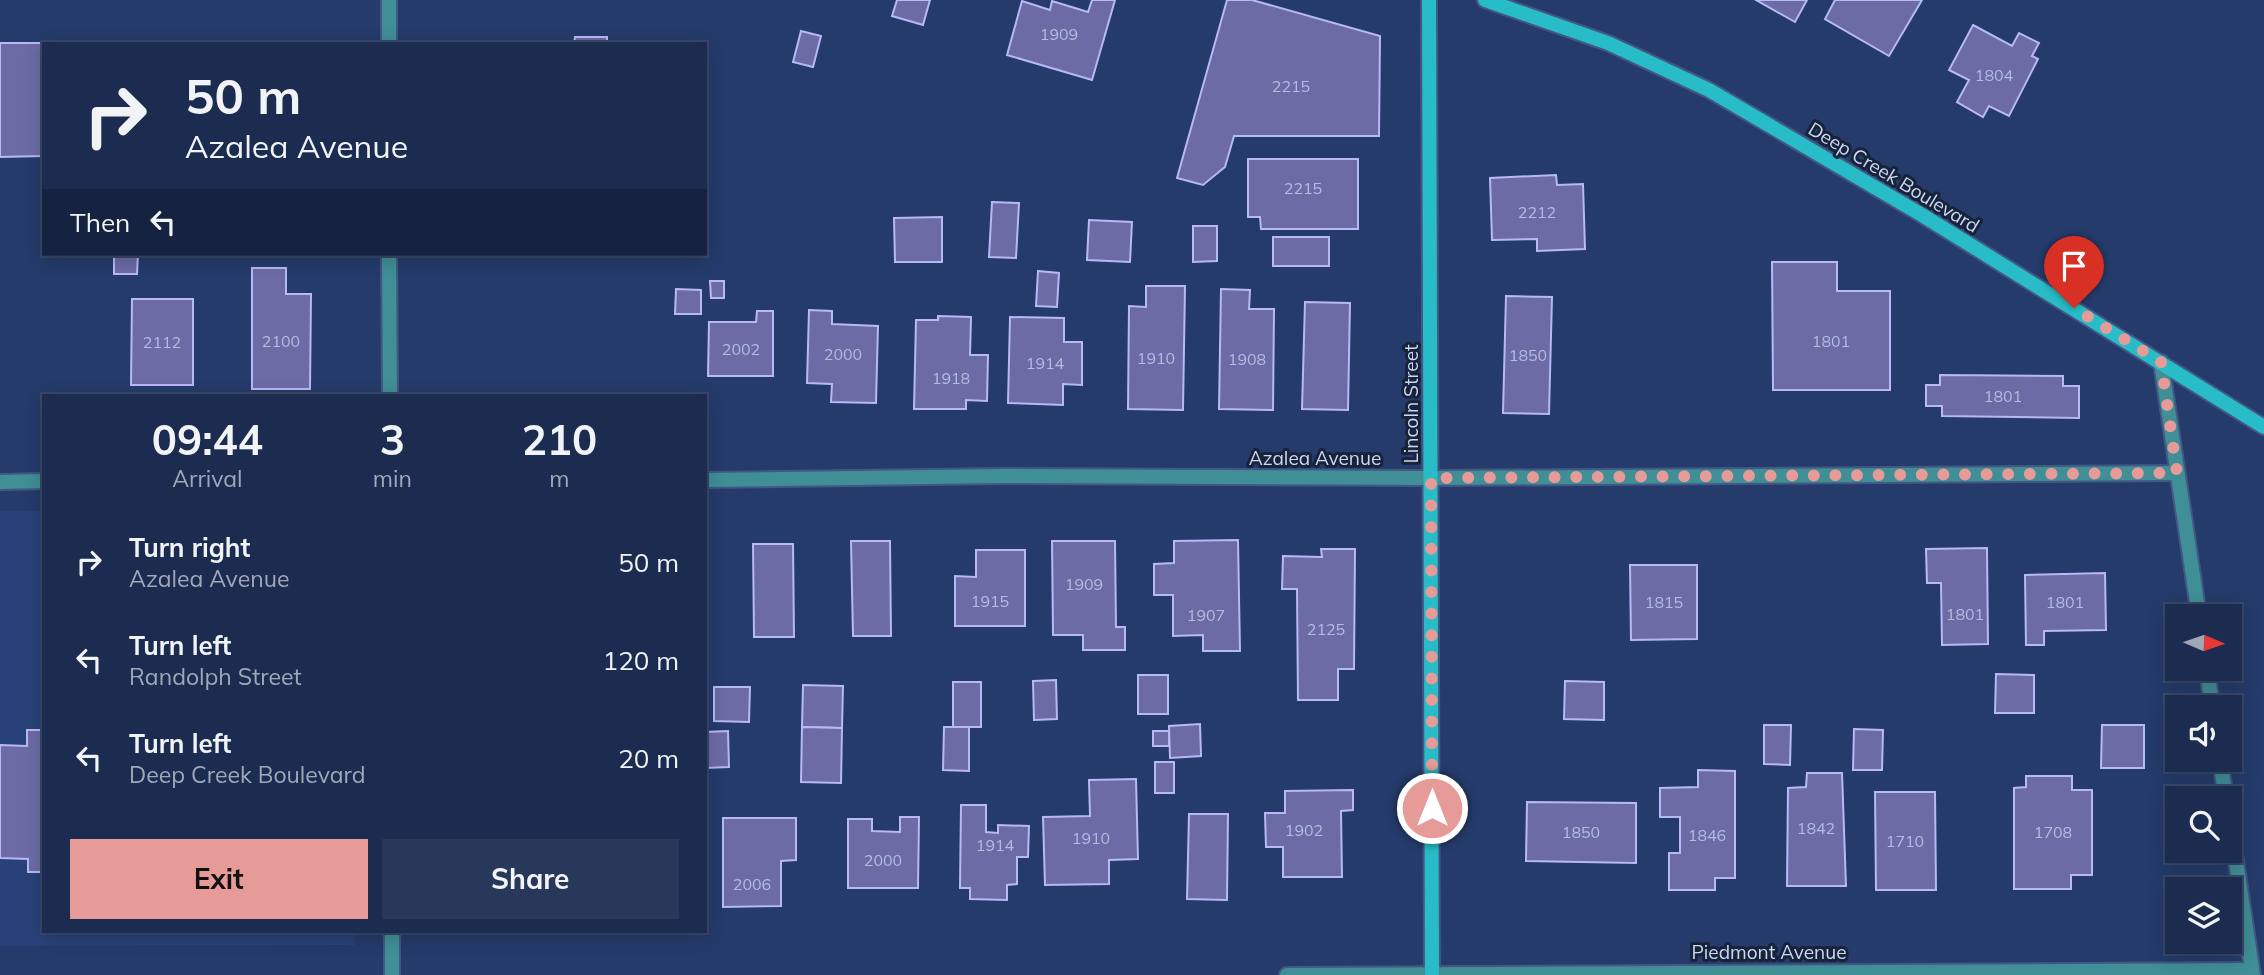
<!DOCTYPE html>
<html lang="en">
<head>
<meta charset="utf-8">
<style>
	body { margin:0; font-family:Mulish,sans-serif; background:#28385a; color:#f1f3f6; height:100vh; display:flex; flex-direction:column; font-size:26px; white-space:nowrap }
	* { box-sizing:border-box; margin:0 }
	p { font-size:23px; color:#a0a7b7 }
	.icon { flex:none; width:38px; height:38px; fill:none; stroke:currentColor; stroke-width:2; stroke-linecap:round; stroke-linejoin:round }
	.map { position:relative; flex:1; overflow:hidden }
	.sheet { position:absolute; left:42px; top:394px; width:665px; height:539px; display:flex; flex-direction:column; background:#1b2c50; border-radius:0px; box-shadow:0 4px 18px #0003,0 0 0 2px #394867 }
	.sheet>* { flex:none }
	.banner { position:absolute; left:42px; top:42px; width:665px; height:214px; border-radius:0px; box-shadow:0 4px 18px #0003,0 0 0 2px #394867; background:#1b2c50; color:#f1f3f6; overflow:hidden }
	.needle { width:46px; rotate:92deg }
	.buttons { position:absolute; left:2165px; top:604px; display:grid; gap:14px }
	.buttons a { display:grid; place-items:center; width:77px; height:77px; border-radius:0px; background:#1b2c50; box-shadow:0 4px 18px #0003,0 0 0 2px #394867; font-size:35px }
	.pin { position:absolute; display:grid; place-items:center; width:60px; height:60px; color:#fff; margin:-72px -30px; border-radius:50% 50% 50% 0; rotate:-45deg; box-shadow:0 0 7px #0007 }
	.pin .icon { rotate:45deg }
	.me { position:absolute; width:77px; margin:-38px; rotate:0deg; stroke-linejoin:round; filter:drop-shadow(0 0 5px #0008) }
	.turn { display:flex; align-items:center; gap:24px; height:147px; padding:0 28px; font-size:32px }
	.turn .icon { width:91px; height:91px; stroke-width:2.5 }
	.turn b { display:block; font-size:49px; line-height:60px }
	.then { display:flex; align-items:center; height:66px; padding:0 28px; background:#0003; gap:14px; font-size:26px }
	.eta { display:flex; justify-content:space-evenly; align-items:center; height:119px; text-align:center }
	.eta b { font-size:42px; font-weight:700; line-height:49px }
	.action { display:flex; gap:14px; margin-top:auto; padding:14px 28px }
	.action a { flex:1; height:80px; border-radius:0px; background:#e69b98; color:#111; font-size:28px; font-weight:700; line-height:80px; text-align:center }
	.action a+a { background:#28385a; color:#f1f3f6 }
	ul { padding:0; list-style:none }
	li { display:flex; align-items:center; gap:21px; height:98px; padding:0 28px }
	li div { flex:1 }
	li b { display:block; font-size:26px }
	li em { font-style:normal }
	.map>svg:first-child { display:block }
	.built { fill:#284279 }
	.building { fill:#6c6ba5; stroke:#b7b8f6; stroke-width:2 }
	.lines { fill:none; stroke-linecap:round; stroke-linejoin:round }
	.street-casing { stroke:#425784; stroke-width:18 }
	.secondary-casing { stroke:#425784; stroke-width:18 }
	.street { stroke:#408e96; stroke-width:14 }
	.secondary { stroke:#27bcc7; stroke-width:14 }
	.route { stroke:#e69b98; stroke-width:12; stroke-dasharray:0 21.6 }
	.labels { text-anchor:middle; stroke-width:6; stroke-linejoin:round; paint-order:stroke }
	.number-label { font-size:16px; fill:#b1bde1 }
	.street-label { font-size:19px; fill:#c8d8f5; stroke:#182339 }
</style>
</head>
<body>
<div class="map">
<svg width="2264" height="975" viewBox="0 0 2264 975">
	<rect width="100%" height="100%" fill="#243b6b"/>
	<polygon class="built" points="0,511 44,511 44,931 355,931 355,945 0,946"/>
	<g class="building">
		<polygon points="897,0 930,0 923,25 892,16"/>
		<polygon points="1092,0 1115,0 1092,80 1007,55 1022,1 1050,10 1052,1 1088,12"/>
		<polygon points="1227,0 1252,0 1380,36 1379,136 1234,136 1225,167 1203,185 1177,178"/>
		<polygon points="1756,0 1807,0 1795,22"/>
		<polygon points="1835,0 1922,0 1889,56 1825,19"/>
		<polygon points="1973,25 2012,46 2019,33 2039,43 2032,56 2038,59 2009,116 1989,106 1983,117 1957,102 1969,80 1949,70"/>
		<polygon points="801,31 821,36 813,67 793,62"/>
		<polygon points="575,37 607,37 607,44 574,44"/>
		<polygon points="0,43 42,43 43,156 0,157"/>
		<polygon points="1248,159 1358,159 1358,229 1261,229 1260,217 1248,217"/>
		<polygon points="1556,175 1557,185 1583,184 1585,249 1537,251 1537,239 1492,240 1490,178"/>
		<polygon points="992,202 1019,203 1016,258 989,257"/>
		<polygon points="942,217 942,262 895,262 894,218"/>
		<polygon points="1089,220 1132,222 1130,262 1087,260"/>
		<polygon points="1193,226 1217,226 1217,261 1193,262"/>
		<rect x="1273" y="237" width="56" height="29"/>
		<polygon points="114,254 138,254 137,274 114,274"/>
		<polygon points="237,254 279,254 279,256 238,257"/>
		<polygon points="1772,262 1837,262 1837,291 1890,291 1890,390 1773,390"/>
		<polygon points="252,268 286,268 286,294 311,294 310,389 252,389"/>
		<polygon points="1038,271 1059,273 1057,307 1036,306"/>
		<polygon points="710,281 724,281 724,298 711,298"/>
		<polygon points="1146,286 1185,286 1183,410 1128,409 1129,306 1146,307"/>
		<polygon points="676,289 701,290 701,314 675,314"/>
		<polygon points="1221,289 1250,290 1249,309 1274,309 1273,410 1219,409"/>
		<polygon points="1506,296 1552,297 1549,414 1503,413"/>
		<polygon points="132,299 193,299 193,385 131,385"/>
		<polygon points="1305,302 1350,303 1348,410 1302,409"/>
		<polygon points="809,310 832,311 832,324 878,326 876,403 831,402 832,384 807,383"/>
		<polygon points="757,311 773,311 773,376 708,376 709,322 756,322"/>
		<polygon points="938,316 971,317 970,355 988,355 987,401 966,400 966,409 914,409 916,320 938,320"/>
		<polygon points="1010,317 1064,318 1064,342 1082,342 1082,385 1063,384 1063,405 1008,403"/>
		<polygon points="1940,375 2063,376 2063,386 2079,386 2079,418 1942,416 1942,406 1926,406 1926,385 1940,385"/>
		<polygon points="1238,540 1240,651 1203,651 1203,635 1173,636 1173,595 1154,595 1154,564 1174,563 1174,541"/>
		<polygon points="851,541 890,541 891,636 853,636"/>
		<polygon points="1052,541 1115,541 1116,627 1125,627 1125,650 1083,650 1083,635 1053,635"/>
		<polygon points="753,544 793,544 794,637 754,637"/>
		<polygon points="1987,548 1988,644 1942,645 1941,583 1927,583 1926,549"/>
		<polygon points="1321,549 1355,549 1354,669 1338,669 1338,700 1298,700 1297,589 1282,589 1283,556 1322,557"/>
		<polygon points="976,550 1025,550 1025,626 955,626 955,576 976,577"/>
		<polygon points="1630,565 1697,565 1697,639 1631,640"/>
		<polygon points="2105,573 2106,630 2044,631 2044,645 2026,645 2025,575"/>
		<polygon points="1996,674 2034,675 2034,713 1995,713"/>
		<rect x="1138" y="675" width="30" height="39"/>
		<polygon points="1056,680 1057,719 1034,720 1033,681"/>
		<polygon points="1565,681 1604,682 1604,720 1564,719"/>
		<rect x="953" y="682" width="28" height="45"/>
		<polygon points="803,685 843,686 842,728 802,727"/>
		<polygon points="714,687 750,687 749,722 714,721"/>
		<polygon points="1200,724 1201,756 1170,758 1169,726"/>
		<polygon points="1764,725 1791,725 1790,765 1764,764"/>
		<polygon points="2102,725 2144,725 2144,768 2101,768"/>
		<polygon points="802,727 842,728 841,783 801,782"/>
		<polygon points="944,727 969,727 969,771 943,770"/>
		<polygon points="1854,729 1883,730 1882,770 1853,770"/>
		<polygon points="27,730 44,730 44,872 28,872 28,859 0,858 0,745 27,746"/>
		<polygon points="728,731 729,767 705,768 705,732"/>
		<rect x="1153" y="731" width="16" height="15"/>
		<rect x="1155" y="762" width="19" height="31"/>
		<polygon points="1698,770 1735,771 1735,878 1715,878 1715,890 1669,890 1669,853 1680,853 1680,817 1660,817 1660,788 1698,787"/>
		<polygon points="1807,773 1842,773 1846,886 1787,886 1788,788 1806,787"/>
		<polygon points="2026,776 2072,776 2072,790 2092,790 2092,875 2071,875 2071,889 2014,889 2014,788 2026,787"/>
		<polygon points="1136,779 1138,859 1109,860 1109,884 1045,885 1043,817 1090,816 1089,780"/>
		<polygon points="1353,790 1353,810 1341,811 1342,877 1283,877 1283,847 1266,847 1265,813 1285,813 1285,791"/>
		<polygon points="1875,792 1935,792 1936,890 1876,890"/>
		<polygon points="1527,802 1636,803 1636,863 1526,861"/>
		<polygon points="961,805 986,805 986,832 998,833 998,825 1029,826 1028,857 1017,857 1017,884 1007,885 1007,900 970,899 970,888 960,888"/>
		<polygon points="1189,814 1228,814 1227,900 1187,899"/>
		<polygon points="900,817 919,817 918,888 848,888 848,819 872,819 872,831 900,832"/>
		<polygon points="723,818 796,818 796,860 781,861 781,906 723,907"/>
	</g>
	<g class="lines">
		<defs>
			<g id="street">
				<polyline points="389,0 389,44"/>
				<polyline points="389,254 390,396"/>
				<polyline points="2161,362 2199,616"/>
				<polyline points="705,480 1003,476 1431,478 2177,473"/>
				<polyline points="0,482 44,481"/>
				<polyline points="2207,668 2212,707"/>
				<polyline points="2220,760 2226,798"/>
				<polyline points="2230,821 2253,975"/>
				<polyline points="392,931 392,975"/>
				<polyline points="1287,975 2252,970"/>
			</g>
			<g id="secondary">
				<polyline points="1429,0 1432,975"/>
				<polyline points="1485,0 1608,43 1709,90 1922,215 2264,427"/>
			</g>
		</defs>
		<use href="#street" class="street-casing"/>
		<use href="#secondary" class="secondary-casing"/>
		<use href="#street" class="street"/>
		<use href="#secondary" class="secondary"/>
	</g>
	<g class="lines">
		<polyline class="route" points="1432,808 1431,478 2177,473 2161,362 2074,308"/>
	</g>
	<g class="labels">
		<g class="number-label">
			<text x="1059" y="40">1909</text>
			<text x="1994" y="81">1804</text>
			<text x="1291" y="92">2215</text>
			<text x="1303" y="194">2215</text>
			<text x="1537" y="218">2212</text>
			<text x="281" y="347">2100</text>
			<text x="1831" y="347">1801</text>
			<text x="162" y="348">2112</text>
			<text x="741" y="355">2002</text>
			<text x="843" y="360">2000</text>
			<text x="1528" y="361">1850</text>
			<text x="1156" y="364">1910</text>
			<text x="1247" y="365">1908</text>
			<text x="1045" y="369">1914</text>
			<text x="951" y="384">1918</text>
			<text x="2003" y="402">1801</text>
			<text x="1084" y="590">1909</text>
			<text x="990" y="607">1915</text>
			<text x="1664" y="608">1815</text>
			<text x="2065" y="608">1801</text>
			<text x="1965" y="620">1801</text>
			<text x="1206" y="621">1907</text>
			<text x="1326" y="635">2125</text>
			<text x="1816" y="834">1842</text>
			<text x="1304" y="836">1902</text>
			<text x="1581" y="838">1850</text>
			<text x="2053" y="838">1708</text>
			<text x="1707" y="841">1846</text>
			<text x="1091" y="844">1910</text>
			<text x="1905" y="847">1710</text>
			<text x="995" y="851">1914</text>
			<text x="883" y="866">2000</text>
			<text x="752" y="890">2006</text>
		</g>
		<g class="street-label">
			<text transform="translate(1894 177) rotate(31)" y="7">Deep Creek Boulevard</text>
			<text transform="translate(1411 404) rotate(-90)" y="7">Lincoln Street</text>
			<text x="1315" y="465">Azalea Avenue</text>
			<text x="1769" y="959">Piedmont Avenue</text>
		</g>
	</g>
</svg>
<div class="buttons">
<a><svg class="needle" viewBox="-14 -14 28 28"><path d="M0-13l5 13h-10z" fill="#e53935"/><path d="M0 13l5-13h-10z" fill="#a0a7b7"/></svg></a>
<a><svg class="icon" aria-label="sound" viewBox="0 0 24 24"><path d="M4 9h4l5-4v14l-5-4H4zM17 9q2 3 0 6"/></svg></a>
<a><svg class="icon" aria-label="search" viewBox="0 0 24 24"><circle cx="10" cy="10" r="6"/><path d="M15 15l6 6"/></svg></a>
<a><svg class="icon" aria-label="layers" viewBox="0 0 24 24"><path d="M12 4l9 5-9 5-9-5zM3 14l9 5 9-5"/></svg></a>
</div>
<div class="pin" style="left:2074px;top:308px;background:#d93025"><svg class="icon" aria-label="arrive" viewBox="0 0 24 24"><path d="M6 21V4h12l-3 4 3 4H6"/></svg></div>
<svg class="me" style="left:1432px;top:808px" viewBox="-20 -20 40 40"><circle r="17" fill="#e69b98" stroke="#fff" stroke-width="3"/><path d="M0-11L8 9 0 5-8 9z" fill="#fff"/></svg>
<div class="banner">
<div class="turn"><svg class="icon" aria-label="right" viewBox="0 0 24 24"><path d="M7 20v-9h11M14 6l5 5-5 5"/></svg><div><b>50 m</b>Azalea Avenue</div></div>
<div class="then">Then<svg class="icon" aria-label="left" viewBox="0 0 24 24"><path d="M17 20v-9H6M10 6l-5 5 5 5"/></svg></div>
</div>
<section class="sheet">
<div class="eta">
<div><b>09:44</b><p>Arrival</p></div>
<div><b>3</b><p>min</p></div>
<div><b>210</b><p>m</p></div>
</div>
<ul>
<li><svg class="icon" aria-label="right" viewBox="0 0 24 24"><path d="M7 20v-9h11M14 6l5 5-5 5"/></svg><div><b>Turn right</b><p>Azalea Avenue</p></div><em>50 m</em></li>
<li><svg class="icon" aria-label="left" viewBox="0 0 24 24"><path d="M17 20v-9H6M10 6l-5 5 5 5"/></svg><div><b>Turn left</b><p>Randolph Street</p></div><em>120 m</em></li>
<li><svg class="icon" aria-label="left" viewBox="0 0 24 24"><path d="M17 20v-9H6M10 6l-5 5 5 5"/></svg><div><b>Turn left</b><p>Deep Creek Boulevard</p></div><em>20 m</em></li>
</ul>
<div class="action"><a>Exit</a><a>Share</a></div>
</section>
</div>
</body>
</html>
